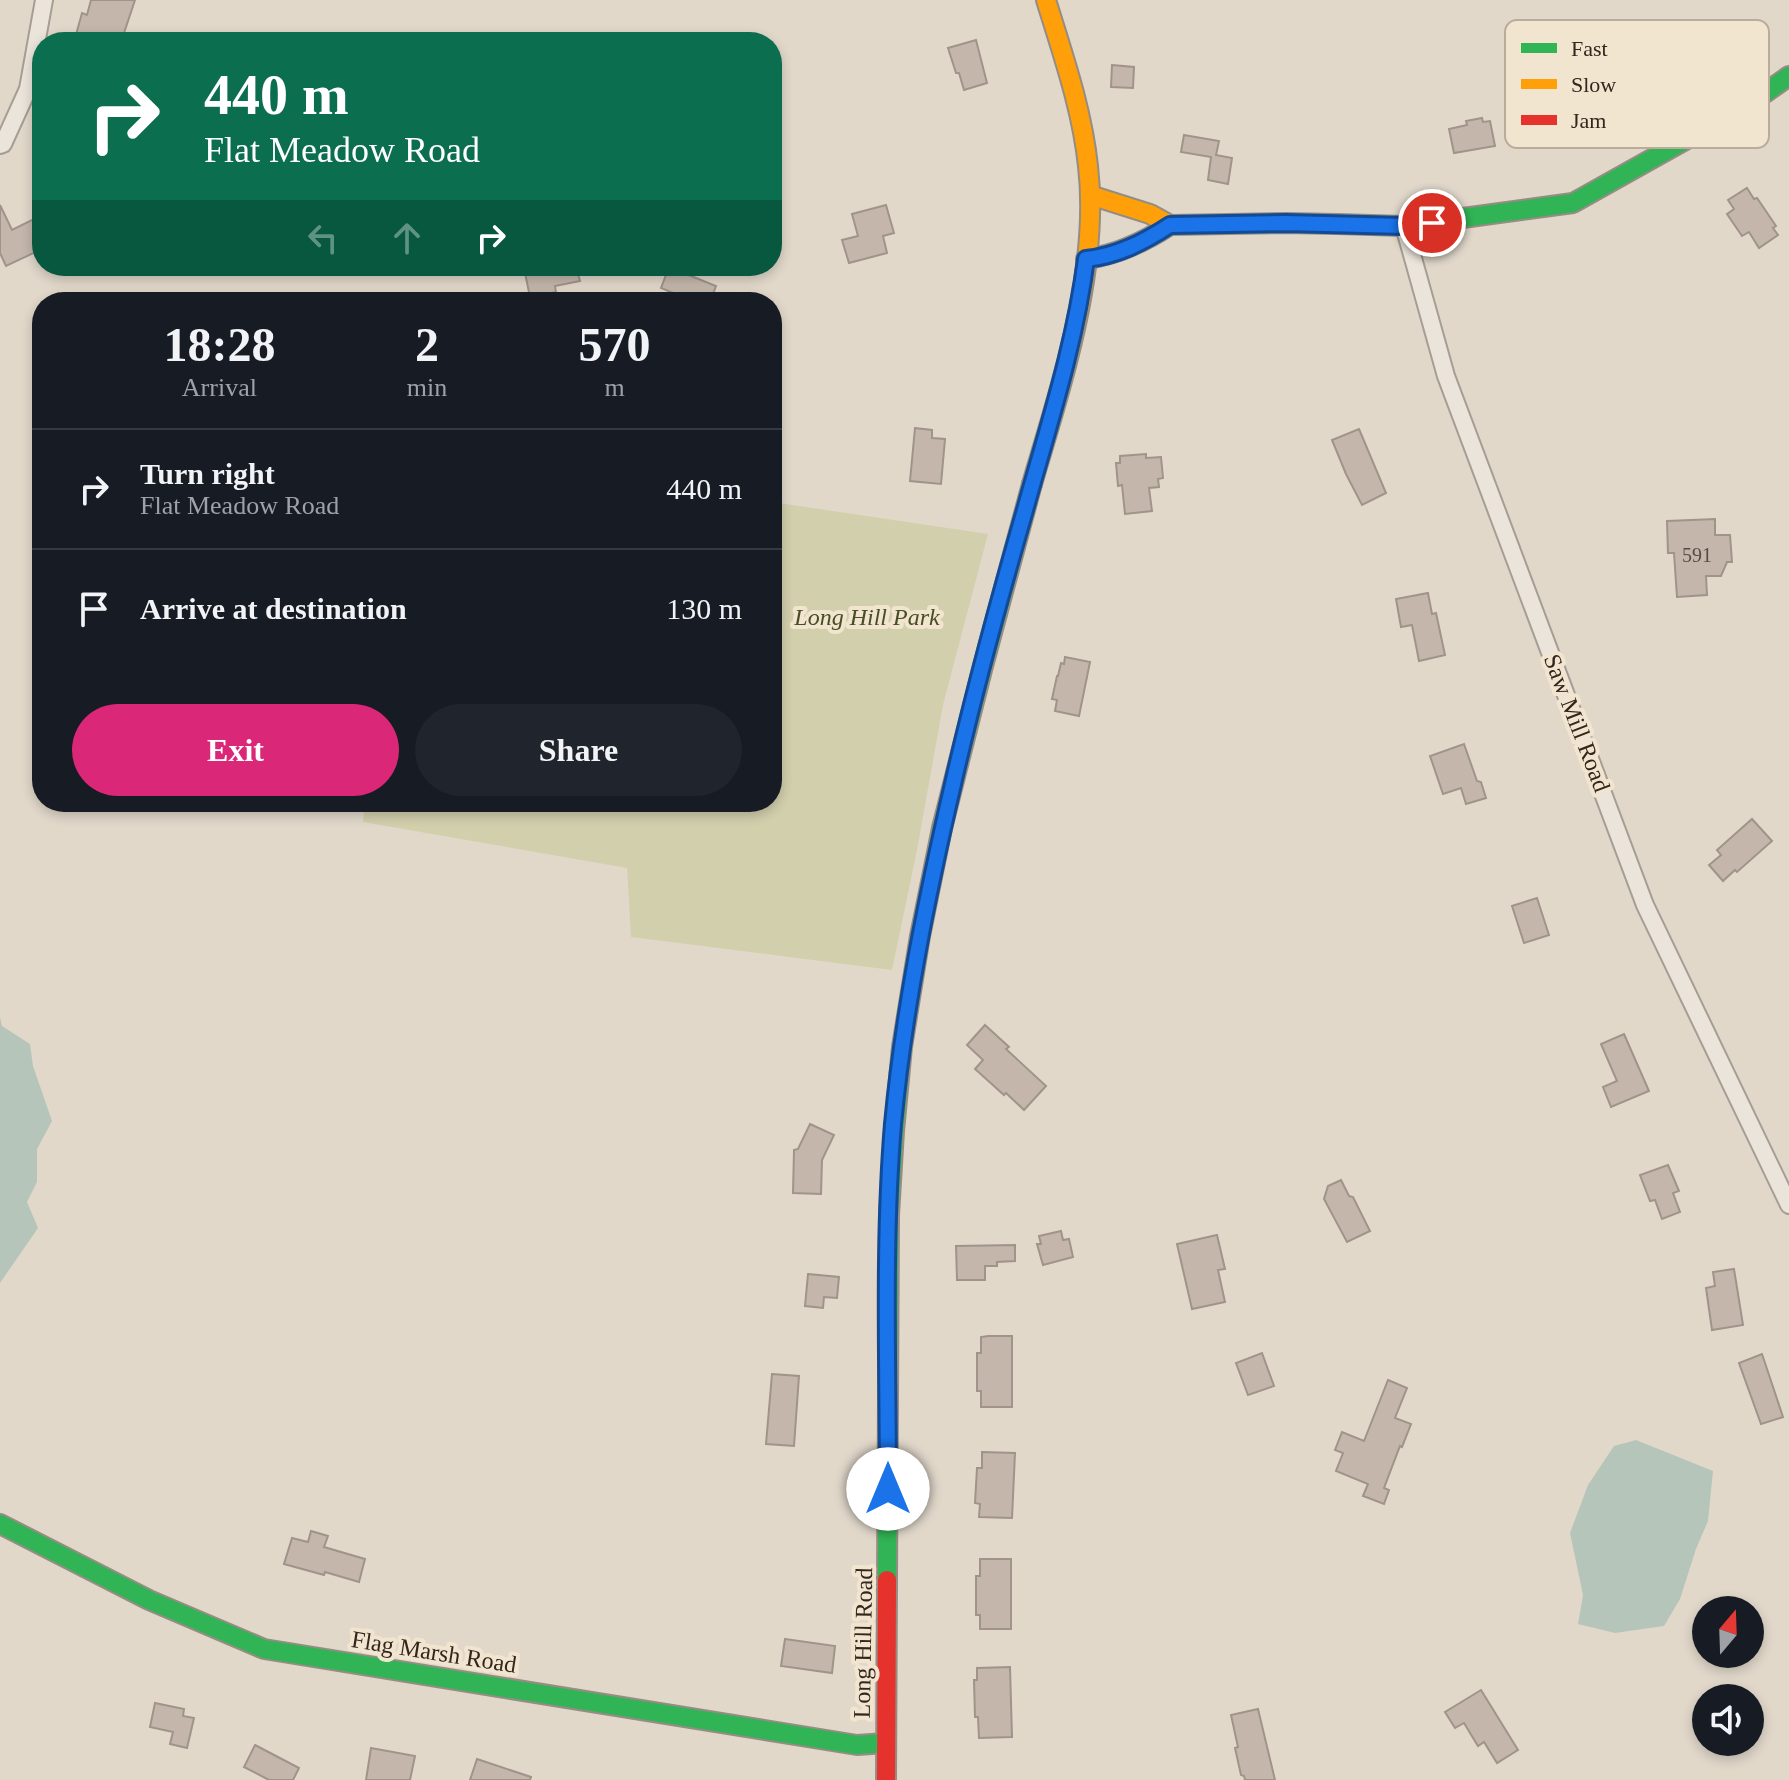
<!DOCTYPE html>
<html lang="en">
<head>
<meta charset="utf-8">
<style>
	body { margin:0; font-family:"Times New Roman",serif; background:#20242c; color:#f1f3f6; height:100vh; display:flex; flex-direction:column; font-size:30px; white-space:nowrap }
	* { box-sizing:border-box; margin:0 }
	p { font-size:26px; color:#9ea1a6 }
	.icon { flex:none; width:44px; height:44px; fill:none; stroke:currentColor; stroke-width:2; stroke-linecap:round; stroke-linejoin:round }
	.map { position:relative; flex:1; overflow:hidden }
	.details { position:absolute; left:32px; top:292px; width:750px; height:520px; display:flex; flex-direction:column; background:#171b24; border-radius:32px; box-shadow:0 4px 12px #0003 }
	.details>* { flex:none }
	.banner { position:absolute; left:32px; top:32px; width:750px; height:244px; border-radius:32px; box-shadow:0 4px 12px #0003; background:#0b6e4f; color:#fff; overflow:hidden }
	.needle { width:52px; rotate:19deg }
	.tools { position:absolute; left:1692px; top:1596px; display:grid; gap:16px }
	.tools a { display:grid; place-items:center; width:72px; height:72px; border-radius:50%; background:#171b24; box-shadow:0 4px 12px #0003; font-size:40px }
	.pin { position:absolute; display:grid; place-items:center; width:68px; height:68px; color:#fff; margin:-34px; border:4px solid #fff; border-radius:50%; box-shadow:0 2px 8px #0007 }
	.me { position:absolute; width:88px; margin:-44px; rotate:0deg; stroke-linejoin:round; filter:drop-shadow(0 0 6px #0008) }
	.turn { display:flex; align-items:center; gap:28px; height:168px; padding:0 40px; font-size:36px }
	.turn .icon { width:104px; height:104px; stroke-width:2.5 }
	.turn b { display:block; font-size:56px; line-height:68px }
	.lanes { display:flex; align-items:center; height:76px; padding:0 40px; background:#0003; justify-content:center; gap:40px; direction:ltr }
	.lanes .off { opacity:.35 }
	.eta { display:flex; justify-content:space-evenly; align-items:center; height:136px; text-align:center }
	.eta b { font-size:48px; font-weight:600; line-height:56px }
	.primary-button { display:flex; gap:16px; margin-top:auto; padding:16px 40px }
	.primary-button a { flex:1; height:92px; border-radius:48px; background:#db2777; color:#fff; font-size:32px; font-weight:600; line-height:92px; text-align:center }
	.primary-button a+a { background:#20242c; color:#f1f3f6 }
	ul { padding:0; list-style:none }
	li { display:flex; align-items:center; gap:24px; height:120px; padding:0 40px; border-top:2px solid #363941 }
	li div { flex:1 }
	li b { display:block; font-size:30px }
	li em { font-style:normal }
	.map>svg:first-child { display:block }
	.green { fill:#d2cfad }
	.water { fill:#b6c5ba }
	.building { fill:#c4b6ab; stroke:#a0948a; stroke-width:2 }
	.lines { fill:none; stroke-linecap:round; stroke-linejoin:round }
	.street-casing { stroke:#a69d94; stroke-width:20 }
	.fast-casing { stroke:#958d83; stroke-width:22 }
	.slow-casing { stroke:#958d83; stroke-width:22 }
	.jam-casing { stroke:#958d83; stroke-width:22 }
	.street { stroke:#eae4db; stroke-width:16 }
	.fast { stroke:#30b455; stroke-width:18 }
	.slow { stroke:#ff9f0a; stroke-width:18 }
	.jam { stroke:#e5322d; stroke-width:18 }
	.route-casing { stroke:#114b97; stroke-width:20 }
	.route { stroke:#1a73e8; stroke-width:14 }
	.labels { text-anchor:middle; stroke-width:8; stroke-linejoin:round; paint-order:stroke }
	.number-label { font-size:20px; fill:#574a40 }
	.park-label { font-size:24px; font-style:italic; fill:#474d25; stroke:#f2e5d0 }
	.street-label { font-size:24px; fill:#33261d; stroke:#f2e5d0 }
	.key { fill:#f2e5d0; stroke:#b9ac9a; stroke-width:2 }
	.key-label { font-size:22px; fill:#33261d }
</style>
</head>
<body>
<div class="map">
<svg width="1789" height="1780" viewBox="0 0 1789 1780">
	<rect width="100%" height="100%" fill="#e1d8ca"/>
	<polygon class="green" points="772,502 988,534 943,705 917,850 892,970 631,937 627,868 363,822 365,802 772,802"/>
	<g class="water">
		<polygon points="0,1017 2,1026 30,1044 33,1066 52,1121 37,1149 37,1182 27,1202 38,1228 0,1283"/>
		<polygon points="1636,1440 1713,1471 1708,1521 1696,1549 1680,1599 1664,1626 1615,1633 1578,1624 1583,1595 1570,1533 1588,1485 1614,1446"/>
	</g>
	<g class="building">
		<polygon points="91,0 135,0 121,42 74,42 82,13 87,15"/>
		<polygon points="976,40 987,83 964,90 959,73 956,73 948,48"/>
		<polygon points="1112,65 1134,67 1133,88 1111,87"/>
		<polygon points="1482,118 1483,122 1490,121 1495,146 1454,153 1449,129 1467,125 1466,121"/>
		<polygon points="1184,135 1219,141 1216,155 1232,158 1228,184 1208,180 1211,157 1181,152"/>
		<polygon points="1747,188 1754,199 1757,198 1776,226 1773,228 1778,235 1759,248 1749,232 1742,236 1727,214 1734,209 1728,200"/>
		<polygon points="0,205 12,230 42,215 42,249 6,266 0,253"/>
		<polygon points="886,205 894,233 883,236 887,253 849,263 842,240 858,236 852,214"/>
		<polygon points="546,266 576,266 580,281 555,286 556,292 530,297 525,273 547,269"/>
		<polygon points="669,267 716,286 710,302 681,302 683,297 661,288"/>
		<polygon points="915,428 932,430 932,438 945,439 941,484 910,481"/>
		<polygon points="1359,429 1386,493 1362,505 1346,474 1332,440"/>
		<polygon points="1146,454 1146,458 1161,457 1163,478 1158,479 1159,487 1149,488 1152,511 1125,514 1122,485 1118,486 1116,463 1120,463 1120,456"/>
		<polygon points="1715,519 1715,535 1730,535 1732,562 1727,562 1721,576 1706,576 1707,595 1677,597 1674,553 1668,553 1667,521"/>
		<polygon points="1428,593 1432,614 1436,613 1445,655 1419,661 1412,625 1401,627 1396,599"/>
		<polygon points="1065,657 1090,662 1079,716 1055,711 1057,700 1052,699 1057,676 1058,676 1061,663 1064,664"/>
		<polygon points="1464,744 1477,781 1481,782 1486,798 1466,804 1461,788 1443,794 1430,756"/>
		<polygon points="1752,819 1772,841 1737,872 1735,870 1723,881 1709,865 1721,855 1717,850"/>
		<polygon points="1537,898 1549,935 1524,943 1512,906"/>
		<polygon points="985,1025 1009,1047 1006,1049 1046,1086 1024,1110 1006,1093 1004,1095 975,1069 983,1060 967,1045"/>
		<polygon points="1624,1034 1649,1091 1611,1107 1603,1087 1617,1081 1601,1044"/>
		<polygon points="810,1124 834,1135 822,1160 821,1194 793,1193 794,1150 798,1149"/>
		<polygon points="1668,1165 1679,1191 1673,1193 1680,1212 1662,1219 1655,1200 1650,1201 1640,1175"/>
		<polygon points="1341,1180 1349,1196 1353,1197 1370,1231 1347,1242 1324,1199 1328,1186"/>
		<polygon points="1061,1231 1063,1240 1069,1239 1073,1257 1043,1265 1037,1244 1041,1244 1039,1236"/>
		<polygon points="1217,1235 1225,1269 1218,1270 1225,1302 1192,1309 1177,1244"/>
		<polygon points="1015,1245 1015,1261 997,1262 997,1266 985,1266 985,1280 957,1280 956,1246"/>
		<polygon points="1734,1269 1743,1325 1712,1330 1706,1288 1715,1286 1713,1272"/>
		<polygon points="808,1274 839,1277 837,1298 824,1297 823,1308 805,1306"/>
		<polygon points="988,1336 1012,1336 1012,1407 981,1407 981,1391 977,1391 977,1353 981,1353 981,1337"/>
		<polygon points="1262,1353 1274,1386 1248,1395 1236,1363"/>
		<polygon points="1762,1354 1783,1417 1761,1424 1739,1363"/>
		<polygon points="772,1374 799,1376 794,1446 766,1444"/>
		<polygon points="1388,1380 1407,1388 1395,1418 1411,1424 1402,1447 1400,1446 1384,1488 1389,1490 1384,1504 1363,1496 1368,1484 1336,1471 1343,1453 1335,1450 1342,1432 1364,1441"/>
		<polygon points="982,1452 1015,1453 1012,1518 979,1517 980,1504 975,1503 977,1468 982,1468"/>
		<polygon points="311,1531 328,1536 324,1547 365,1559 359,1582 325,1572 324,1575 284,1564 292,1538 308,1542"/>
		<polygon points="980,1559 1011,1559 1011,1629 980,1629 980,1615 976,1615 976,1576 980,1576"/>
		<polygon points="785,1639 835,1646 832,1673 781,1666"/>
		<polygon points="1010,1667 1012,1737 979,1738 978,1717 975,1717 974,1680 977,1680 977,1668"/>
		<polygon points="1481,1690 1518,1750 1497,1763 1484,1742 1478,1746 1464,1723 1455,1728 1445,1712"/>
		<polygon points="155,1703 184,1709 183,1716 194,1718 187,1748 170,1744 173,1732 150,1727"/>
		<polygon points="1258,1709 1275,1780 1245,1780 1244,1776 1241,1775 1235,1748 1238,1747 1231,1715"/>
		<polygon points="255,1745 299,1768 293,1780 269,1780 244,1767"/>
		<polygon points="371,1748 415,1756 410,1780 366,1780"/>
		<polygon points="477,1759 531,1777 530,1780 470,1780"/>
	</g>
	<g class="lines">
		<defs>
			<g id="street">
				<polyline points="0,145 3,144 28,89 44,0"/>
				<polyline points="1404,226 1446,376 1645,905 1789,1205"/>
			</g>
			<g id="fast">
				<polyline points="1338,224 1404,226 1573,203 1748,105 1789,76"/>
				<path d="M1086,259C1117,255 1144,242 1170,225"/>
				<polyline points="0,1524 149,1600 264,1649 857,1745 886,1743"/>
				<polyline points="887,1580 889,1215 894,1131 902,1047 920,936 942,828 983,666 1032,484"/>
			</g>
			<g id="slow">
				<polyline points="1090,195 1150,214 1170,225 1286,223 1338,224"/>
				<path d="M1032,484C1061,385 1100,270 1088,166C1082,109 1063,55 1046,0"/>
			</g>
			<polyline id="jam" points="886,1780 887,1580"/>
		</defs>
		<use href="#street" class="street-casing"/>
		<use href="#fast" class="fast-casing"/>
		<use href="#slow" class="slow-casing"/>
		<use href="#jam" class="jam-casing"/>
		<use href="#street" class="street"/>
		<use href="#fast" class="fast"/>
		<use href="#slow" class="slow"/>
		<use href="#jam" class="jam"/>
	</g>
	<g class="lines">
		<defs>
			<path id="route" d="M888,1489C888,1369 883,1244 893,1124C904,1009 927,896 953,784C974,692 999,600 1025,510C1048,427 1075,345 1086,259C1117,256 1144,242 1170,225L1286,223L1404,226L1432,223"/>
		</defs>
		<use href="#route" class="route-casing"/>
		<use href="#route" class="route"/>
	</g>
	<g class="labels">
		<g class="number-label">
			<text x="1697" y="562">591</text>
		</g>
		<g class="park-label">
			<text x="867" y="625">Long Hill Park</text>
		</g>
		<g class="street-label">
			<text transform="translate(1577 723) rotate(69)" y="8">Saw Mill Road</text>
			<text transform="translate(863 1643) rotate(-89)" y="8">Long Hill Road</text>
			<text transform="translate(434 1652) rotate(9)" y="8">Flag Marsh Road</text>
		</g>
	</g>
	<rect x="1505" y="20" width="264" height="128" rx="12" class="key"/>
	<rect x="1521" y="43" width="36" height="10" fill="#30b455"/>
	<rect x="1521" y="79" width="36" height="10" fill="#ff9f0a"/>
	<rect x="1521" y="115" width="36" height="10" fill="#e5322d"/>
	<g class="key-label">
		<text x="1571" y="56">Fast</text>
		<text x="1571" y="92">Slow</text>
		<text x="1571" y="128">Jam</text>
	</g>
</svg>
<div class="tools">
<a><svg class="needle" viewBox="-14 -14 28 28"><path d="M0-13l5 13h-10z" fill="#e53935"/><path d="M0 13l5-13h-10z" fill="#9ea1a6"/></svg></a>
<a><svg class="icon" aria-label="sound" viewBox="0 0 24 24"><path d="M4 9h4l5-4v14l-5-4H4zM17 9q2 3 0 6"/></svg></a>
</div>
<div class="pin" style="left:1432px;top:223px;background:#d93025"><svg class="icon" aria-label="arrive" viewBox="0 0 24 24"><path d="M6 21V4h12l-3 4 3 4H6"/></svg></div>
<svg class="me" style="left:888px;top:1489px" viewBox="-20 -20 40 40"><circle r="19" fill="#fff"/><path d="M0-13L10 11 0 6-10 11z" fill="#1a73e8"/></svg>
<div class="banner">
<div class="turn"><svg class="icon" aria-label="right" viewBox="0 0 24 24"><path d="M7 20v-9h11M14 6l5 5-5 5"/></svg><div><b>440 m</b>Flat Meadow Road</div></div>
<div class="lanes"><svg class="icon off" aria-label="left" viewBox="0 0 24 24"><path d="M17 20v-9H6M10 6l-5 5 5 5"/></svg><svg class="icon off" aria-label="ahead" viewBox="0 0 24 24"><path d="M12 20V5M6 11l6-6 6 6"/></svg><svg class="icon" aria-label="right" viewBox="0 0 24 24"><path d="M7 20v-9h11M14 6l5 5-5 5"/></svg></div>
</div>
<section class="details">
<div class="eta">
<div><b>18:28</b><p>Arrival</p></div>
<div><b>2</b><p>min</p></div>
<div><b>570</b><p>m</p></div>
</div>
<ul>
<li><svg class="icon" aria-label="right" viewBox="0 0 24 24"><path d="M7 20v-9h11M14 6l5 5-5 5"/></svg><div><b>Turn right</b><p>Flat Meadow Road</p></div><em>440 m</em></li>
<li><svg class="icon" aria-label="arrive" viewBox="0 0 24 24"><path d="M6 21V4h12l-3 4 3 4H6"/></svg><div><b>Arrive at destination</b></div><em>130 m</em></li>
</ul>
<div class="primary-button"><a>Exit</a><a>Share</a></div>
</section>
</div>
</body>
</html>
